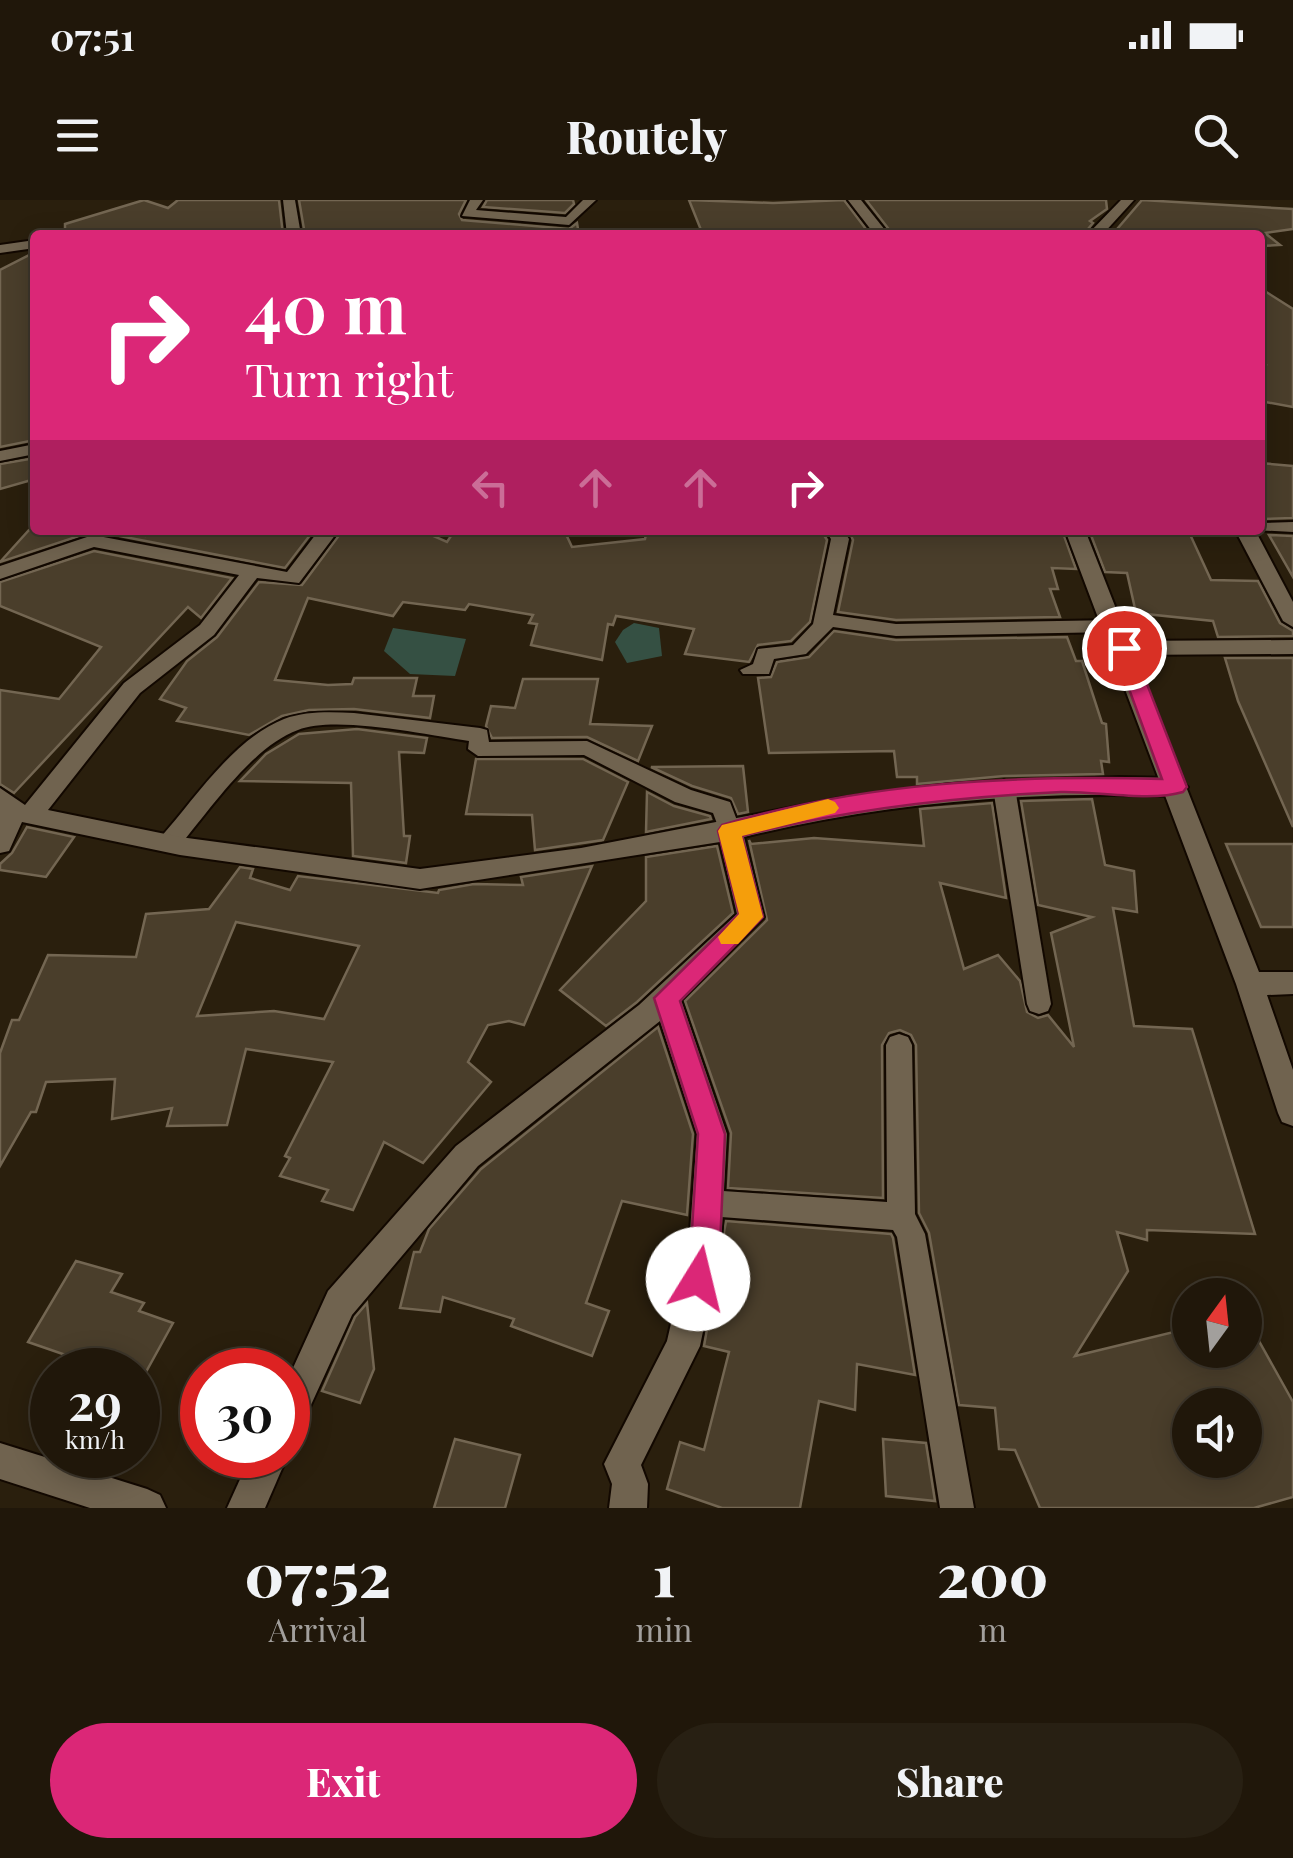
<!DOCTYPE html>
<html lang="en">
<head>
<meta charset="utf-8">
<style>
	body { margin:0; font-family:"Playfair Display",serif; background:#282013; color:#f1f3f6; height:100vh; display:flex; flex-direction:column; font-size:38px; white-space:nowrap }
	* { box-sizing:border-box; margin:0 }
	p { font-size:32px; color:#a29f9c }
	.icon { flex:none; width:55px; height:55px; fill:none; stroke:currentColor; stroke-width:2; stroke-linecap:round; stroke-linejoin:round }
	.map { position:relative; height:1308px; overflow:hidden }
	.panel { display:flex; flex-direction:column; background:#20170a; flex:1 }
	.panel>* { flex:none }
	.banner { position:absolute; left:30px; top:30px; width:1235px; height:305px; border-radius:10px; box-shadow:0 5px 25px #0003,0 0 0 2px #3d362b; background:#db2777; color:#fff; overflow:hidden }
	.needle { width:65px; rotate:15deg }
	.tools { position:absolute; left:1172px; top:1078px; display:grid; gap:20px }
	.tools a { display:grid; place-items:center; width:90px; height:90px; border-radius:50%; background:#20170a; box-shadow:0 5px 25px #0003,0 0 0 2px #3d362b; font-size:50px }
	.speed { position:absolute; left:30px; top:1148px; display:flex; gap:20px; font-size:50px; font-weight:700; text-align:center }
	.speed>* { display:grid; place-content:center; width:130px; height:130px; border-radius:50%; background:#20170a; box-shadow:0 5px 25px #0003,0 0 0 2px #3d362b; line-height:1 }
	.speed small { font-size:25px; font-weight:400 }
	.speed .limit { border:15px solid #d22; background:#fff; color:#111 }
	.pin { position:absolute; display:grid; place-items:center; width:85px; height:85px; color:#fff; margin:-42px; border:5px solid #fff; border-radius:50%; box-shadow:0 2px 10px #0007 }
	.me { position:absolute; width:110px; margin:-55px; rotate:9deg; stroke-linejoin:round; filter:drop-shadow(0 0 8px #0008) }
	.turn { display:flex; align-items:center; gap:35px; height:210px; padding:0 50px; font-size:45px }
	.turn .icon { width:130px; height:130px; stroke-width:2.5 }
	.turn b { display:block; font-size:70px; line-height:85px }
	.lanes { display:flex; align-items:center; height:95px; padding:0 50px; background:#0003; justify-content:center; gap:50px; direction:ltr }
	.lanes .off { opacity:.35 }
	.eta { display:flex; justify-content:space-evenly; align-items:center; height:170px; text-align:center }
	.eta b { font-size:60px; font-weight:800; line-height:70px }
	.primary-button { display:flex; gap:20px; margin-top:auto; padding:20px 50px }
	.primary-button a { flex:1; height:115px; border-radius:60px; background:#db2777; color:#fff; font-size:40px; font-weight:800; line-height:115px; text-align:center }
	.primary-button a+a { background:#282013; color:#f1f3f6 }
	.status { display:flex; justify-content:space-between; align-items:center; height:70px; padding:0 50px; background:#20170a; direction:ltr }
	.status svg { height:28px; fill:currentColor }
	header { display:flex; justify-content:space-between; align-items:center; height:130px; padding:0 50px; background:#20170a; font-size:45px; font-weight:800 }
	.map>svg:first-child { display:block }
	.green { fill:#355043 }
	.building { fill:#4a3e2b; stroke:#736652; stroke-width:2.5; fill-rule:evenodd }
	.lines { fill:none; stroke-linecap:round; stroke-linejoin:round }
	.lane-casing { stroke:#120800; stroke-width:4 }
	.street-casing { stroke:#120800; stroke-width:4 }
	.secondary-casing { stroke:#120800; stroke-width:4 }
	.lane { fill:#70634f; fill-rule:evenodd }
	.street { fill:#70634f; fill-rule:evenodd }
	.secondary { fill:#70634f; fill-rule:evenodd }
	.route { fill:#db2777; stroke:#8e194d; stroke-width:2.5 }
	.slow { fill:#f59e0b }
</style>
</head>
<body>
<div class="status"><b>07:51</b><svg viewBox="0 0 49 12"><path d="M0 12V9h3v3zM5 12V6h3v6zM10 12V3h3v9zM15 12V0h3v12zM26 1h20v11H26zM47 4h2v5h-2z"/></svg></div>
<header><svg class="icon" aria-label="menu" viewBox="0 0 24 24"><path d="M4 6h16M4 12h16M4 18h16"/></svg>Routely<svg class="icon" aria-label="search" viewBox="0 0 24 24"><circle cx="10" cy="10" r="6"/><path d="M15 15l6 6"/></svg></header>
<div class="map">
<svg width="1293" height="1308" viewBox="0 0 1293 1308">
	<rect width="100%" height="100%" fill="#2a1f0d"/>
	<g class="green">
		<polygon points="634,423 659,428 662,456 627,463 615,442 623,430"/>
		<polygon points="393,428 466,439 455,476 410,474 384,451"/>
	</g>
	<g class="building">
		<polygon points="144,0 168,8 178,0 279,0 283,35 65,30 65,24"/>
		<polygon points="299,0 466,0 459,14 462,20 569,29 577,23 579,35 305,35"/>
		<polygon points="487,0 573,0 574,4 565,13 483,7"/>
		<polygon points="689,0 773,3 844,0 869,33 703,35"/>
		<polygon points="866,0 1106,0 1107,9 1090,21 1093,23 1083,35 1037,35 1036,30 1002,35 910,35 908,31 891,32"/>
		<polygon points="1142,0 1293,9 1293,29 1265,33 1280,45 1260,46 1260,35 1112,35"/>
		<polygon points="35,52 35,240 0,247 0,70"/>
		<polygon points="1260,88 1293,109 1293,207 1260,201 1266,165 1260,164"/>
		<polygon points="35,258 35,279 0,289 0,264"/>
		<polygon points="1260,263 1293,266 1293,318 1260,319"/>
		<polygon points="29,330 106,330 145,336 148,330 314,330 285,368 94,331 0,362"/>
		<polygon points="343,330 420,330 447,342 455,330 564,330 572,347 645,339 647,330 787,334 787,330 821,330 827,340 810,422 791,441 758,445 749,462 685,454 694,429 616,416 613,425 608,424 602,460 531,445 537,424 529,423 533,415 469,404 465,410 403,402 393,416 308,398 275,480 328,485 352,484 354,478 417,478 413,496 434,496 430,518 354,509 309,510 282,516 249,535 177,521 186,508 160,499 187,461 217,437 259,382 302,385"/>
		<polygon points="848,330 1062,330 1076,369 1052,368 1058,389 1050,389 1060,417 896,420 838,412 853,340"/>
		<polygon points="1089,330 1188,330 1211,380 1258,381 1280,423 1293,431 1293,436 1218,437 1213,421 1136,413 1127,373 1105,372"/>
		<polygon points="1269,335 1293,336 1293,377"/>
		<polygon points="94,351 232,378 201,418 188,407 14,593 0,584 0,490 59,499 101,447 0,406 0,382"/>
		<polygon points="834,431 896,440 1067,437 1076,461 1082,461 1102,523 1106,524 1109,562 1101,561 1103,574 1004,576 917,584 917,577 897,577 894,551 769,553 758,478 771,477 777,462 809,457"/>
		<polygon points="1225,458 1293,458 1293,627 1238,501"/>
		<polygon points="523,479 598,479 590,524 652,526 638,561 587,537 492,538 486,526 491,506 515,508"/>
		<polygon points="357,529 427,538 424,553 399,552 404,636 410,636 406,663 353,656 351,583 240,581 266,554 299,534"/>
		<polygon points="476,559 583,559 628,582 603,640 535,650 532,615 466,614"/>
		<polygon points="743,566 748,612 738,614 731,598 692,586 651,567"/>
		<polygon points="647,592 674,606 710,616 711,619 646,632"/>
		<path d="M1092,599L1105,665L1134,671L1137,712L1113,708L1134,826L1192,829L1255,1034L1147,1030V1040L1117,1032L1128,1071L1075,1156L1190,1128V1150H1245V1116L1293,1202V1297L1254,1308H1040L1015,1250L999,1249L995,1208L959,1205L929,1033L919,1013L916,845L911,835L900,830L889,833L882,845L883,998L728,988L731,933L685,801L767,720L749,640L751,644L814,638L924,646L920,609L992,603L1006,698L940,683L964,769L998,755L1020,781L1027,812L1038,818L1048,815L1074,847L1051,733L1092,717L1038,705L1021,601ZM1190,1205H1245V1260H1190Z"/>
		<polygon points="27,627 74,637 46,677 0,670 0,664 12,653"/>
		<polygon points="1226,644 1293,644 1293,727 1261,727"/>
		<polygon points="717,646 733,713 637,802 606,826 560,790 646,701 646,657"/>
		<path d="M592,666L524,825L509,821L488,825L468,862L491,882L423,963L384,942L353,1010L322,1001L328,990L280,976L290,958L285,956L333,862L246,849L227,925L167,926L172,908L112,919L115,879L46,882L36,912H31L0,966V853L12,820H19L48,755L136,757L146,714L209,709L240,667L253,669L250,678L290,690L298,676L438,693L439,690L474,684L523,685L521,677ZM236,722L359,746L324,819L274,811L197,816Z"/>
		<polygon points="658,827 693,934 687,1015 622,1001 586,1103 609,1111 592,1156 511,1126 514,1119 443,1097 440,1112 400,1108 414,1052 420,1052 429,1029 481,969"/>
		<polygon points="726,1021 891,1034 893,1038 915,1175 857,1164 855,1210 819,1201 800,1308 722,1308 667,1289 680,1242 704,1250 729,1152 704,1146"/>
		<polygon points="76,1061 122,1074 111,1092 144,1103 139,1111 173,1123 141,1181 138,1180 138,1170 109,1170 28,1142"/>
		<polygon points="367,1103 374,1169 360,1203 322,1191 355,1117"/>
		<polygon points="455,1239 520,1255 505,1308 434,1308"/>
		<polygon points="883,1239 926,1243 935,1301 886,1296"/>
	</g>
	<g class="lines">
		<defs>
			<g id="lane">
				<polygon points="1293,322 1293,332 1253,330 1260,330 1260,323"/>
				<polygon points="825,330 843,330 849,339 833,415 896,424 1115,420 1124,426 1115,432 896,436 833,427 806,454 774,459 769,474 743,474 740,470 753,464 758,449 793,445 813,424 831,339"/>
				<path d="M354,513L480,528L487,530L489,542L587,541L691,590L730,602L741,631L730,639L722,637L713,613L675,602L584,555L478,556L468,549L469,541C427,535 335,515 298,530C251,547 208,613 176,650H160L157,644L160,638C195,599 233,539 284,519C306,511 330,512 354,513Z"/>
				<polygon points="1004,580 1015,588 1051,804 1048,811 1039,814 1030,811 1027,804 993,588"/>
				<polygon points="899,834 908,837 912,845 915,1014 925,1034 974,1308 940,1308 897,1037 893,1030 708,1016 698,1012 694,1003 698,994 708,990 887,1002 886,845 890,837"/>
			</g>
			<g id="street">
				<polygon points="283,0 295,0 301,35 287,35"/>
				<polygon points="470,0 483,0 476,10 566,17 583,0 596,0 569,25 462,16"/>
				<polygon points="1121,0 1134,0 1102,35 1087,35"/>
				<polygon points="35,40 35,48 0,53 0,45"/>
				<polygon points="35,244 35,254 0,261 0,251"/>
				<path d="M319,330H339L299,383L257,378L214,435L140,493L48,610L180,637L420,669L581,648L840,598L951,584L1119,577L1176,578L1188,587L1176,596C1029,591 886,602 744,637L764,717L681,800L727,934L721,1045L700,1146L641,1265L648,1284L647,1308H609L612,1284L604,1264L667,1141L689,1045L697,934L660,821L478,966L352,1115L300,1229L288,1235V1179L328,1091L456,946L639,805L737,714L720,642L420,689L180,655L22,622L9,651L0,653V588L25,605L124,483L200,425L239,375L94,347L0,379V366L93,335L287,372Z"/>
				<polygon points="1235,330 1255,330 1293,402 1293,427 1283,421"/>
				<polygon points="1293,440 1293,454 1124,455 1113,448 1124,441"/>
				<polygon points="0,1243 147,1289 160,1295 166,1308 90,1308 0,1279"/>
				<polygon points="288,1254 288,1255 265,1308 227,1308 251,1255"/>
			</g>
			<g id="secondary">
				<polygon points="848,0 861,0 889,35 875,35"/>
				<polygon points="1065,330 1085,330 1259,772 1293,772 1293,794 1267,795 1293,870 1293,926 1282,922 1278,913 1236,784"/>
			</g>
		</defs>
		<use href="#lane" class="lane-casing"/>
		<use href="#street" class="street-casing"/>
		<use href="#secondary" class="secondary-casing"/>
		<use href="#lane" class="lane"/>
		<use href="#street" class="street"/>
		<use href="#secondary" class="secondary"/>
	</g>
	<path class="route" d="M1124,442L1133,448L1187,587L1183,592C1150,602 1097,591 1061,592C953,597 847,609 742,636L763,717L680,801L725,934L720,1045L709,1089L698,1094L687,1089L683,1079L691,1045L698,934L654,798L739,714L718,631L722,625C864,582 1014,575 1162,579L1114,448Z"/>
	<polygon class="slow" points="828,599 835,602 839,608 835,613 742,636 763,717 738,744 721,744 718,737 739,714 718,631 722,625"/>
</svg>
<div class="tools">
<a><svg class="needle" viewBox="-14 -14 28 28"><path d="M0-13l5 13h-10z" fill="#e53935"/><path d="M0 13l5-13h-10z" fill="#a29f9c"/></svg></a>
<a><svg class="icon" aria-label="sound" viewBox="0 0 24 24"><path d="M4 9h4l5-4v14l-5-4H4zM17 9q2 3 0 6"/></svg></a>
</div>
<div class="speed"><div>29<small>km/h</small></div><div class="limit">30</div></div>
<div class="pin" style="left:1124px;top:448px;background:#d93025"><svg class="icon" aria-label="arrive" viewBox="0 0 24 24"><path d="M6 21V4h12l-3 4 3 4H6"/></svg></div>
<svg class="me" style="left:698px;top:1079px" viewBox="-20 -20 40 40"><circle r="19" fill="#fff"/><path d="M0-13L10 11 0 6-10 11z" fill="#db2777"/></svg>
<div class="banner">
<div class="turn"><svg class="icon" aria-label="right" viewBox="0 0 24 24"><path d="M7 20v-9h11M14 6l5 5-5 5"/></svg><div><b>40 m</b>Turn right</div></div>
<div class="lanes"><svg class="icon off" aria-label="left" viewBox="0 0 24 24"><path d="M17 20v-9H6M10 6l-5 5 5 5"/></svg><svg class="icon off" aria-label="ahead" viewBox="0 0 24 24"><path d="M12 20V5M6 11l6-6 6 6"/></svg><svg class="icon off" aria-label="ahead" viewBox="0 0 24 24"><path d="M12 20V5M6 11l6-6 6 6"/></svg><svg class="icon" aria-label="right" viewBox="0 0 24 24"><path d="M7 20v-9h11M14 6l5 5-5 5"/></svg></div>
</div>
</div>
<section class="panel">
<div class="eta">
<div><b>07:52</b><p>Arrival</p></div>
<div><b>1</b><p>min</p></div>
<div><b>200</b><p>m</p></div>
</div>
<div class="primary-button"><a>Exit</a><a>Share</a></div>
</section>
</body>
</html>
